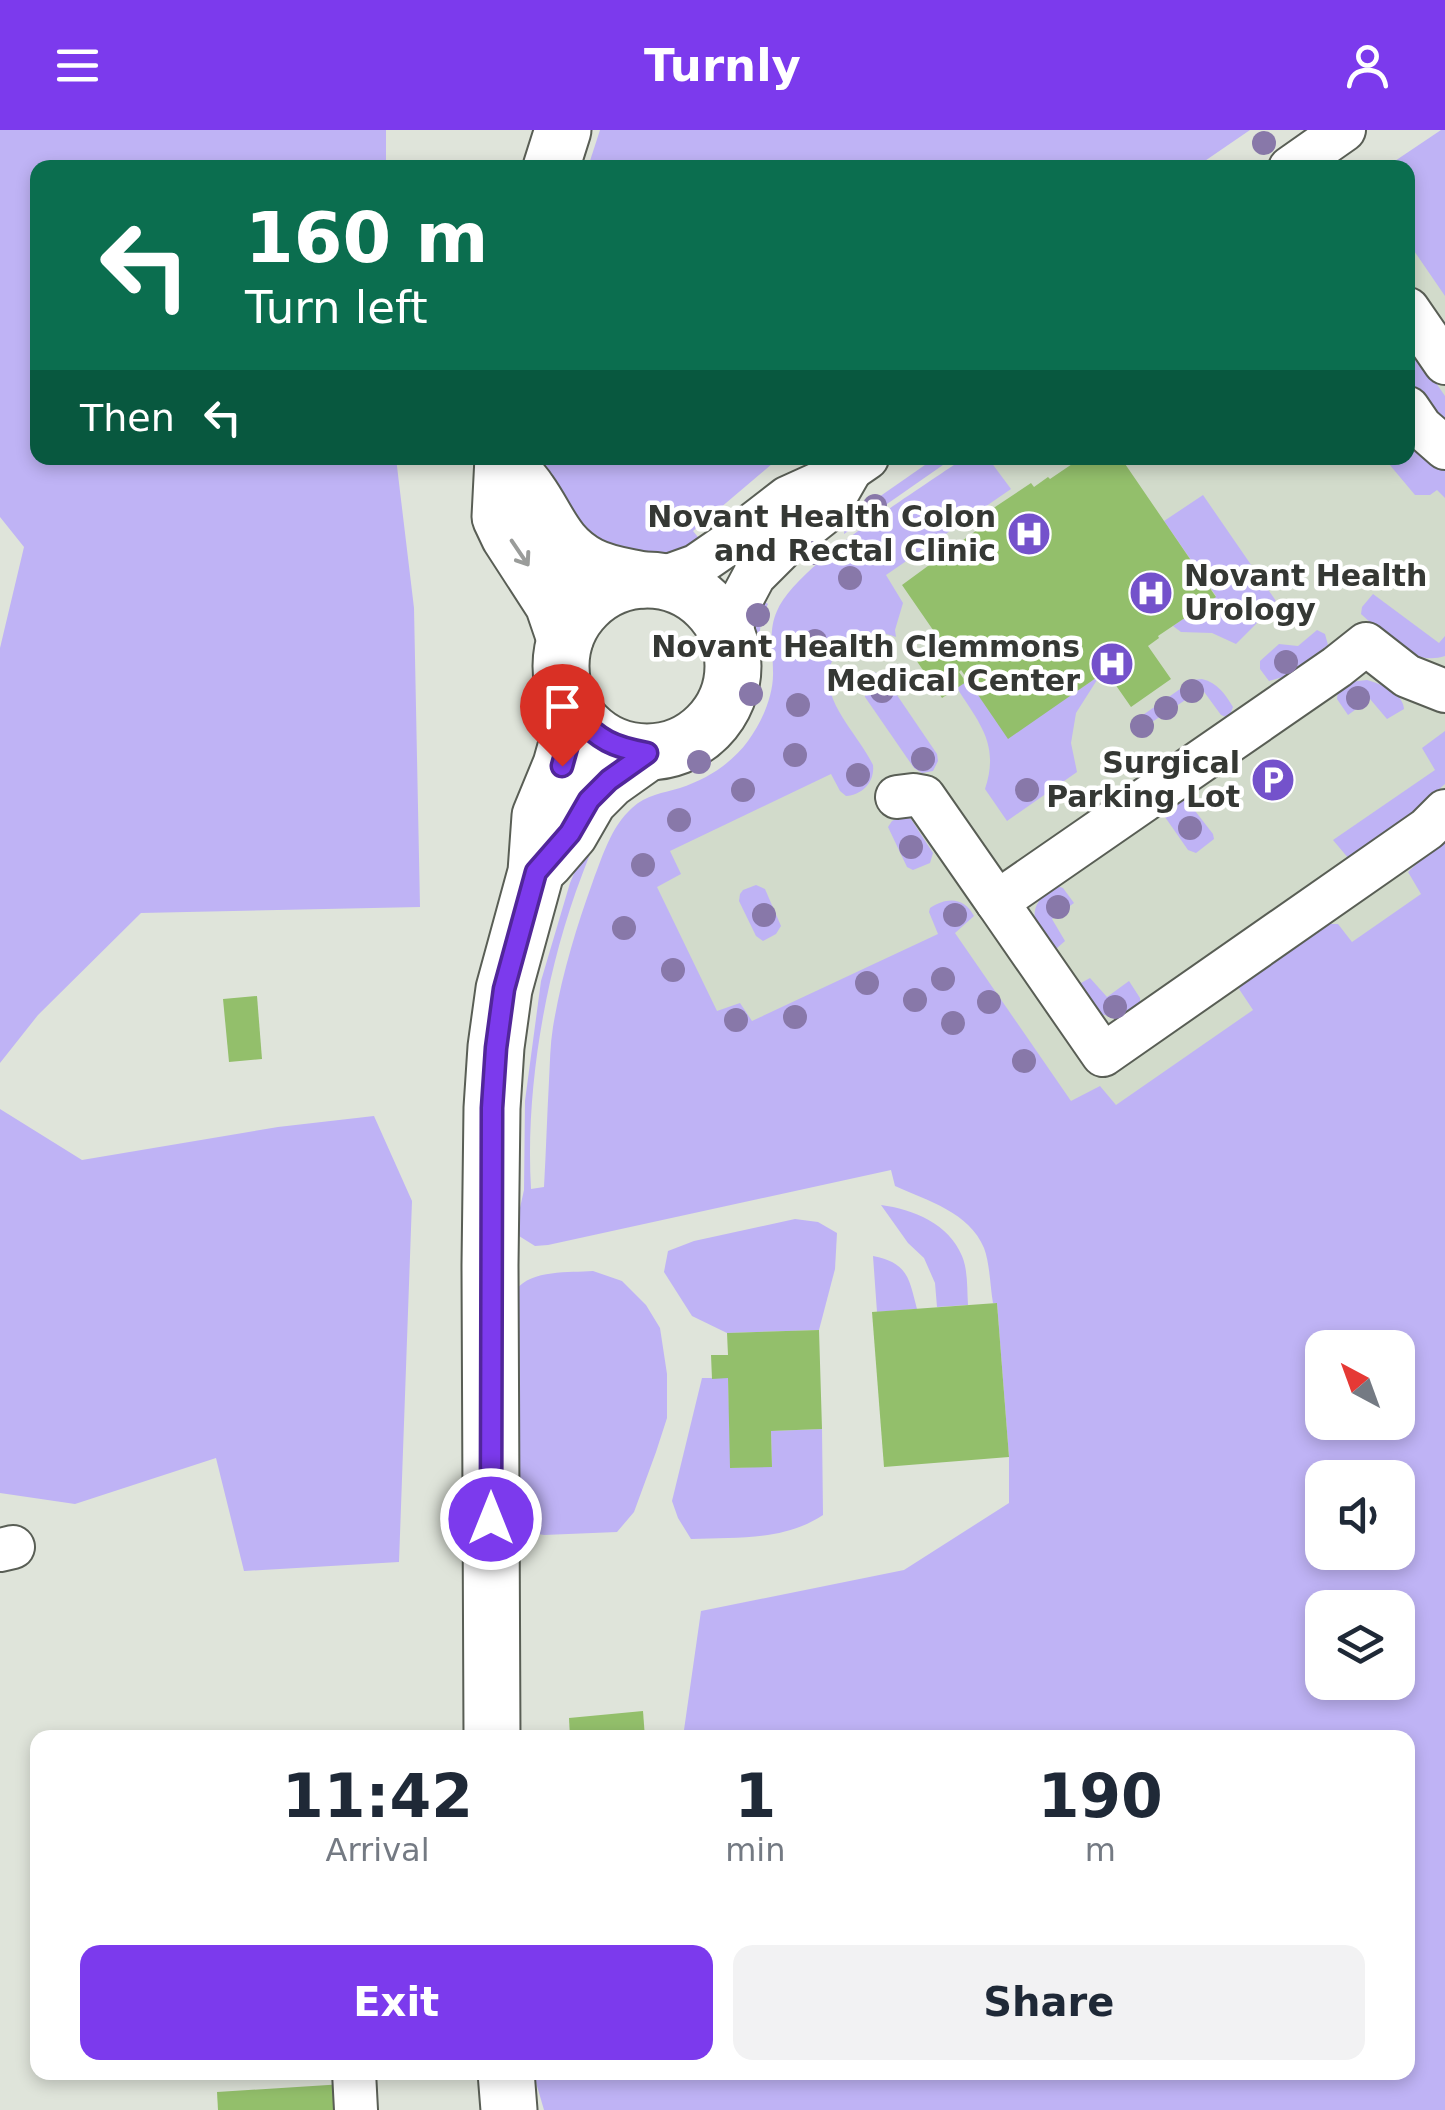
<!DOCTYPE html>
<html lang="en">
<head>
<meta charset="utf-8">
<style>
	body { margin:0; font-family:"DejaVu Sans",sans-serif; background:#f2f2f3; color:#1f2937; height:100vh; display:flex; flex-direction:column; font-size:38px; white-space:nowrap }
	* { box-sizing:border-box; margin:0 }
	p { font-size:32px; color:#747a83 }
	.icon { flex:none; width:55px; height:55px; fill:none; stroke:currentColor; stroke-width:2; stroke-linecap:round; stroke-linejoin:round }
	.map { position:relative; flex:1; overflow:hidden }
	.side { position:absolute; left:30px; top:1600px; width:1385px; height:350px; display:flex; flex-direction:column; background:#fff; border-radius:20px; box-shadow:0 5px 15px #0003 }
	.side>* { flex:none }
	.guide { position:absolute; left:30px; top:30px; width:1385px; height:305px; border-radius:20px; box-shadow:0 5px 15px #0003; background:#0b6e4f; color:#fff; overflow:hidden }
	.needle { width:65px; rotate:319deg }
	.fabs { position:absolute; left:1305px; top:1200px; display:grid; gap:20px }
	.fabs a { display:grid; place-items:center; width:110px; height:110px; border-radius:20px; background:#fff; box-shadow:0 5px 15px #0003; font-size:50px }
	.pin { position:absolute; display:grid; place-items:center; width:85px; height:85px; color:#fff; margin:-102px -42px; border-radius:50% 50% 50% 0; rotate:-45deg; box-shadow:0 0 10px #0007 }
	.pin .icon { rotate:45deg }
	.me { position:absolute; width:110px; margin:-55px; rotate:0deg; stroke-linejoin:round; filter:drop-shadow(0 0 8px #0008) }
	.turn { display:flex; align-items:center; gap:35px; height:210px; padding:0 50px; font-size:45px }
	.turn .icon { width:130px; height:130px; stroke-width:2.5 }
	.turn b { display:block; font-size:70px; line-height:85px }
	.then { display:flex; align-items:center; height:95px; padding:0 50px; background:#0003; gap:20px; font-size:38px }
	.eta { display:flex; justify-content:space-evenly; align-items:center; height:170px; text-align:center }
	.eta b { font-size:60px; font-weight:700; line-height:70px }
	.primary-button { display:flex; gap:20px; margin-top:auto; padding:20px 50px }
	.primary-button a { flex:1; height:115px; border-radius:20px; background:#7c3aed; color:#fff; font-size:40px; font-weight:700; line-height:115px; text-align:center }
	.primary-button a+a { background:#f2f2f3; color:#1f2937 }
	header { display:flex; justify-content:space-between; align-items:center; height:130px; padding:0 50px; background:#7c3aed; color:#fff; font-size:45px; font-weight:700 }
	.map>svg:first-child { display:block }
	.built { fill:#d2dbcb }
	.green { fill:#bfb3f5; fill-rule:evenodd }
	.building { fill:#93bf6b }
	.lines { fill:none; stroke-linecap:round; stroke-linejoin:round }
	.minor-casing { stroke:#595e55; stroke-width:46 }
	.major-casing { stroke:#595e55; stroke-width:59 }
	.minor { stroke:#fff; stroke-width:42 }
	.major { stroke:#fff; stroke-width:55 }
	.tree { fill:#8878a9 }
	.oneway { stroke:#9a9c9a }
	.route-casing { stroke:#51269a; stroke-width:25 }
	.route { stroke:#7c3aed; stroke-width:18 }
	.labels { text-anchor:middle; stroke-width:9; stroke-linejoin:round; paint-order:stroke }
	.poi-label { font-size:30px; font-weight:bold; fill:#353834; stroke:#fff; text-anchor:end }
</style>
</head>
<body>
<header><svg class="icon" aria-label="menu" viewBox="0 0 24 24"><path d="M4 6h16M4 12h16M4 18h16"/></svg>Turnly<svg class="icon" aria-label="person" viewBox="0 0 24 24"><circle cx="12" cy="8" r="4"/><path d="M4 21q1-7 8-7t8 7"/></svg></header>
<div class="map">
<svg width="1445" height="1980" viewBox="0 0 1445 1980">
	<rect width="100%" height="100%" fill="#dfe4da"/>
	<polygon class="built" points="1445,8 1445,1074 1171,1002 727,923 629,790 667,708 743,626 777,569 986,328 1408,328 1408,38"/>
	<g class="green">
		<polygon points="0,0 386,0 386,37 38,38 38,328 396,328 414,478 420,777 141,783 38,885 0,933 0,518 24,417 0,387"/>
		<polygon points="600,0 1250,0 1196,37 588,37"/>
		<polygon points="1441,0 1445,0 1445,166 1408,112 1408,38 1386,37"/>
		<polygon points="1408,212 1445,266 1445,293 1408,248"/>
		<polygon points="1408,301 1445,337 1445,368 1437,360 1430,365 1415,365 1384,328 1408,328"/>
		<polygon points="537,328 779,328 693,401 706,417 692,427 606,429 538,342"/>
		<polygon points="935,328 953,328 844,404 846,390"/>
		<path d="M964,328H988L1011,359L886,445L903,473L895,500L896,507C881,501 864,501 850,511C797,550 855,597 873,635C875,652 862,665 846,666L840,661L831,644L670,721L681,744L657,757L717,881L740,873L752,891L938,804L929,782L930,778C947,767 964,767 974,786L955,803L1071,971L1100,956L1116,975L1253,880L1239,859L1242,855L1330,794H1338L1352,812L1421,764L1408,742L1445,707V1980H544L535,1949L547,1942H1408V1608L683,1607L701,1481L904,1440L1009,1373V1327L997,1173H993C990,1156 990,1134 984,1118C969,1082 928,1071 895,1056L891,1040L548,1115L535,1116L519,1106L517,1091L524,1060L525,971L541,851L570,753L593,698L648,645L688,634L709,622L724,609L735,595L746,576L752,553V500L762,470L768,474C755,500 761,515 761,541C760,563 749,586 737,604C705,652 648,637 615,677C599,697 591,722 582,745C546,839 525,959 531,1059L544,1057C546,1022 547,986 549,951C550,933 550,915 553,897C561,848 576,798 593,751C603,725 611,697 632,678C646,665 663,663 680,658C707,649 731,634 748,611C762,592 774,565 773,541C773,520 768,501 777,481C796,435 920,359 964,328ZM1322,1218H1398V1292H1322ZM1322,1348H1398V1422H1322ZM1322,1478H1398V1552H1322Z"/>
		<polygon points="1203,365 1276,471 1254,485 1258,492 1236,514 1212,503 1181,502 1173,496 1216,466 1164,391"/>
		<path d="M1373,464L1439,513L1445,506V526C1411,537 1385,505 1361,484L1362,477Z"/>
		<polygon points="1317,500 1325,504 1328,515 1286,546 1269,551 1260,539 1260,531 1279,514 1298,516"/>
		<polygon points="874,542 884,546 937,624 938,631 933,641 922,643 914,638 865,567 864,546"/>
		<path d="M1096,548L1097,550L1076,583L1071,613L1077,642L1007,691L985,659C1000,614 979,593 957,558L968,550L1008,608Z"/>
		<path d="M1202,549C1218,553 1225,564 1233,577L1230,585L1226,587L1221,585L1202,559L1137,602L1130,594L1193,550Z"/>
		<path d="M1367,550C1381,554 1403,563 1404,579L1387,589L1370,569L1348,585L1337,569L1338,561L1350,552Z"/>
		<polygon points="1445,601 1445,654 1384,706 1349,729 1333,710 1435,640 1422,618"/>
		<polygon points="1185,668 1213,704 1214,709 1196,723 1188,720 1165,687 1165,682 1180,669"/>
		<polygon points="902,686 911,689 933,723 930,733 913,740 907,737 888,697 892,691"/>
		<polygon points="756,755 765,759 781,796 776,804 763,811 756,806 739,771 740,764 743,760"/>
		<path d="M1055,755L1063,758L1074,773L1052,789L1065,811L1057,818H1051C1032,792 1025,778 1055,755Z"/>
		<path d="M1090,848L1107,867L1129,851L1140,868V876C1124,886 1113,888 1096,883L1080,858L1081,853Z"/>
		<polygon points="0,979 82,1030 278,997 374,986 412,1071 399,1432 244,1441 216,1328 75,1374 0,1363"/>
		<path d="M881,1075C913,1079 949,1094 962,1126C968,1140 967,1159 968,1175L937,1177L935,1153L924,1128L908,1113Z"/>
		<polygon points="795,1089 818,1092 837,1103 835,1139 819,1200 727,1203 692,1186 664,1142 668,1121 694,1111"/>
		<path d="M873,1126C908,1133 909,1148 917,1179L877,1182Z"/>
		<path d="M593,1141L622,1151L646,1175L660,1198L667,1244V1288L656,1322L634,1382L617,1402L544,1405L532,1403L513,1388L516,1160C532,1139 569,1143 593,1141Z"/>
		<path d="M702,1248H728L731,1338L772,1336L771,1301L822,1299L823,1385C784,1411 737,1407 691,1409L678,1388L672,1371Z"/>
	</g>
	<g class="building">
		<polygon points="1081,328 1121,328 1216,467 1158,506 1159,508 1148,516 1171,549 1131,577 1108,544 1097,550 1096,548 1008,609 961,540 959,542 966,552 942,568 914,527 938,511 940,515 942,513 902,455 988,392 986,390 989,387 986,383 1031,353 1034,357 1048,347 1050,349"/>
		<polygon points="257,866 262,929 229,932 223,869"/>
		<polygon points="997,1173 1009,1327 884,1337 872,1182"/>
		<polygon points="819,1200 822,1299 771,1301 772,1337 730,1338 728,1248 712,1249 711,1225 728,1225 727,1203"/>
		<polygon points="643,1581 645,1608 570,1608 569,1588"/>
		<polygon points="344,1954 370,1980 218,1980 217,1962"/>
	</g>
	<g class="lines">
		<defs>
			<g id="minor">
				<polyline points="1290,38 1344,0"/>
				<polyline points="1408,179 1445,233"/>
				<polyline points="1408,278 1421,297 1445,318"/>
				<polyline points="657,450 696,436 725,416 787,368 851,339 867,328"/>
				<polyline points="729,507 738,476 754,446 789,411 827,381 851,339"/>
				<polyline points="1445,561 1407,546 1366,514 1337,537 997,772 1103,925 1427,699 1445,681"/>
				<polyline points="897,667 913,665 924,667 997,772"/>
				<polyline points="0,1420 13,1417"/>
				<polyline points="354,1942 356,1980"/>
			</g>
			<g id="major">
				<polyline points="551,38 563,0"/>
				<polyline points="503,328 500,387 509,406 553,474 565,509"/>
				<path d="M503,332C512,342 522,351 529,362C549,390 555,417 589,435C606,444 625,446 643,450"/>
				<circle cx="647" cy="536" r="86"/>
				<polyline points="545,732 570,703 589,670 609,650 647,623"/>
				<polyline points="492,1608 490,1135 492,978 496,917 504,859 536,742 540,686 561,635 575,585"/>
				<polyline points="506,1942 509,1980"/>
			</g>
		</defs>
		<use href="#minor" class="minor-casing"/>
		<use href="#major" class="major-casing"/>
		<use href="#minor" class="minor"/>
		<use href="#major" class="major"/>
	</g>
	<g class="tree">
		<circle cx="1264" cy="13" r="12"/>
		<circle cx="875" cy="376" r="12"/>
		<circle cx="813" cy="423" r="12"/>
		<circle cx="850" cy="448" r="12"/>
		<circle cx="758" cy="485" r="12"/>
		<circle cx="815" cy="511" r="12"/>
		<circle cx="1286" cy="532" r="12"/>
		<circle cx="882" cy="561" r="12"/>
		<circle cx="1192" cy="561" r="12"/>
		<circle cx="751" cy="564" r="12"/>
		<circle cx="1358" cy="568" r="12"/>
		<circle cx="798" cy="575" r="12"/>
		<circle cx="1166" cy="578" r="12"/>
		<circle cx="1142" cy="596" r="12"/>
		<circle cx="795" cy="625" r="12"/>
		<circle cx="923" cy="629" r="12"/>
		<circle cx="699" cy="632" r="12"/>
		<circle cx="858" cy="645" r="12"/>
		<circle cx="743" cy="660" r="12"/>
		<circle cx="1027" cy="660" r="12"/>
		<circle cx="679" cy="690" r="12"/>
		<circle cx="1190" cy="698" r="12"/>
		<circle cx="911" cy="717" r="12"/>
		<circle cx="643" cy="735" r="12"/>
		<circle cx="1058" cy="777" r="12"/>
		<circle cx="764" cy="785" r="12"/>
		<circle cx="955" cy="785" r="12"/>
		<circle cx="624" cy="798" r="12"/>
		<circle cx="673" cy="840" r="12"/>
		<circle cx="943" cy="849" r="12"/>
		<circle cx="867" cy="853" r="12"/>
		<circle cx="915" cy="870" r="12"/>
		<circle cx="989" cy="872" r="12"/>
		<circle cx="1115" cy="877" r="12"/>
		<circle cx="795" cy="887" r="12"/>
		<circle cx="736" cy="890" r="12"/>
		<circle cx="953" cy="893" r="12"/>
		<circle cx="1024" cy="931" r="12"/>
	</g>
	<defs><path id="oneway-shaft" d="M-6 0H5M1.5-3L5.5 0L1.5 3" fill="none" stroke-width="1.6" stroke-linecap="round" stroke-linejoin="round" transform="scale(2.5)"/></defs>
	<use class="oneway" href="#oneway-shaft" transform="translate(520 423) rotate(56)"/>
	<g class="lines">
		<defs>
			<path id="route" d="M491,1389L492,978L496,918L504,859L536,742L570,703L589,670L609,650L647,623C613,617 599,610 576,585L562,636"/>
		</defs>
		<use href="#route" class="route-casing"/>
		<use href="#route" class="route"/>
	</g>
	<defs>
		<symbol id="hospital-disc" viewBox="-11 -11 22 22"><circle r="9.5" fill="#7452cb" stroke="#fff"/><path d="M-5-5h3v3.5h4V-5h3V5h-3V1.5h-4V5h-3Z" fill="#fff"/></symbol>
		<symbol id="parking-disc" viewBox="-11 -11 22 22"><circle r="9.5" fill="#7452cb" stroke="#fff"/><path d="M-3.5-5.5H1a3.5 3.5 0 0 1 0 7H-1V5.5H-3.5ZM-1-3.4V-.6H.8a1.4 1.4 0 0 0 0-2.8Z" fill="#fff"/></symbol>
	</defs>
	<g fill-rule="evenodd">
		<use href="#hospital-disc" x="1004" y="379" width="50" height="50"/>
		<use href="#hospital-disc" x="1126" y="438" width="50" height="50"/>
		<use href="#hospital-disc" x="1087" y="509" width="50" height="50"/>
		<use href="#parking-disc" x="1248" y="625" width="50" height="50"/>
	</g>
	<g class="labels">
		<g class="poi-label">
			<text x="996" y="397">Novant Health Colon<tspan x="996" dy="34">and Rectal Clinic</tspan></text>
			<text x="1184" y="456" text-anchor="start">Novant Health<tspan x="1184" dy="34">Urology</tspan></text>
			<text x="1080" y="527">Novant Health Clemmons<tspan x="1080" dy="34">Medical Center</tspan></text>
			<text x="1240" y="643">Surgical<tspan x="1240" dy="34">Parking Lot</tspan></text>
		</g>
	</g>
</svg>
<div class="fabs">
<a><svg class="needle" viewBox="-14 -14 28 28"><path d="M0-13l5 13h-10z" fill="#e53935"/><path d="M0 13l5-13h-10z" fill="#747a83"/></svg></a>
<a><svg class="icon" aria-label="sound" viewBox="0 0 24 24"><path d="M4 9h4l5-4v14l-5-4H4zM17 9q2 3 0 6"/></svg></a>
<a><svg class="icon" aria-label="layers" viewBox="0 0 24 24"><path d="M12 4l9 5-9 5-9-5zM3 14l9 5 9-5"/></svg></a>
</div>
<div class="pin" style="left:562px;top:636px;background:#d93025"><svg class="icon" aria-label="arrive" viewBox="0 0 24 24"><path d="M6 21V4h12l-3 4 3 4H6"/></svg></div>
<svg class="me" style="left:491px;top:1389px" viewBox="-20 -20 40 40"><circle r="17" fill="#7c3aed" stroke="#fff" stroke-width="3"/><path d="M0-11L8 9 0 5-8 9z" fill="#fff"/></svg>
<div class="guide">
<div class="turn"><svg class="icon" aria-label="left" viewBox="0 0 24 24"><path d="M17 20v-9H6M10 6l-5 5 5 5"/></svg><div><b>160 m</b>Turn left</div></div>
<div class="then">Then<svg class="icon" aria-label="left" viewBox="0 0 24 24"><path d="M17 20v-9H6M10 6l-5 5 5 5"/></svg></div>
</div>
<section class="side">
<div class="eta">
<div><b>11:42</b><p>Arrival</p></div>
<div><b>1</b><p>min</p></div>
<div><b>190</b><p>m</p></div>
</div>
<div class="primary-button"><a>Exit</a><a>Share</a></div>
</section>
</div>
</body>
</html>
